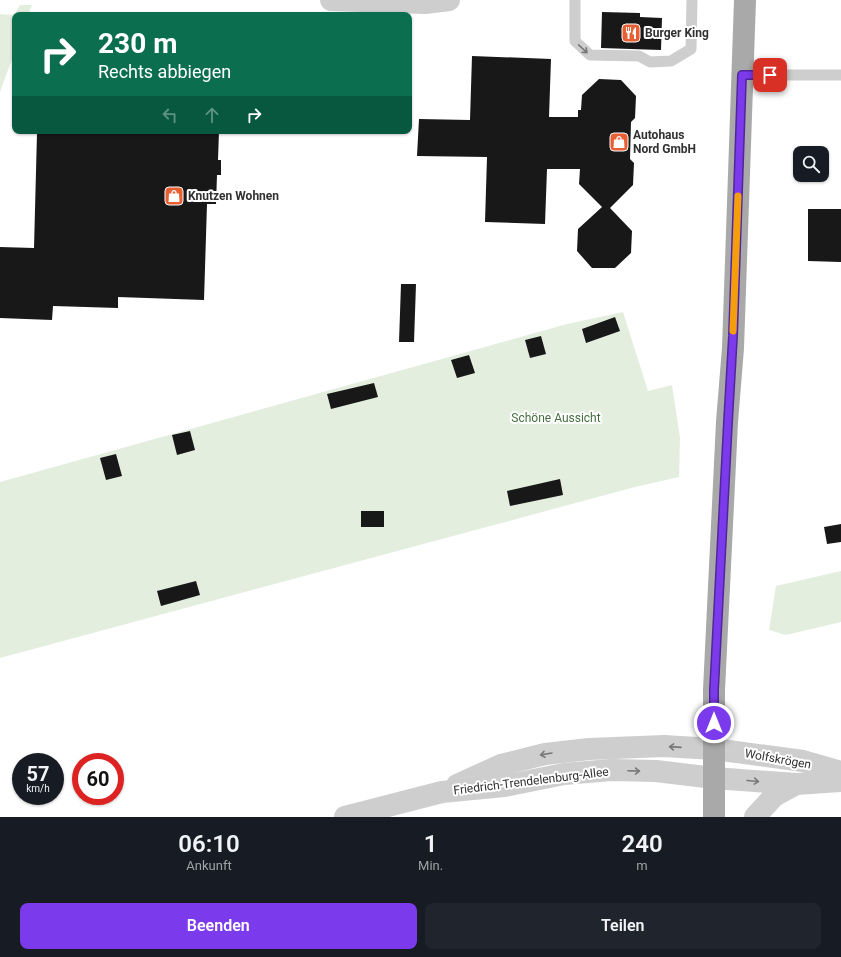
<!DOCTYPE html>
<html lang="de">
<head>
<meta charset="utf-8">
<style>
	body { margin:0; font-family:Roboto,sans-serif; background:#20242c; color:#f1f3f6; height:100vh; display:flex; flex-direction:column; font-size:15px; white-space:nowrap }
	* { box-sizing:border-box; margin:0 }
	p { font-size:13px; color:#9ea1a6 }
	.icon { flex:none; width:22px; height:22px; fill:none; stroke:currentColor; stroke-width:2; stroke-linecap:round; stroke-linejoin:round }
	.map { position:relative; height:817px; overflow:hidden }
	.side { display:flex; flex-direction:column; background:#171b24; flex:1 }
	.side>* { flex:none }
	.guide { position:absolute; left:12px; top:12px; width:400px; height:122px; border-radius:8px; box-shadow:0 1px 3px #0004; background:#0b6e4f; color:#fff; overflow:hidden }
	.controls { position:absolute; left:793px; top:146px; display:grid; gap:8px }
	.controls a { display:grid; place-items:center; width:36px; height:36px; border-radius:8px; background:#171b24; box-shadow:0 1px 3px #0004; font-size:20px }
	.speed { position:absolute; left:12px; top:753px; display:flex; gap:8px; font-size:20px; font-weight:700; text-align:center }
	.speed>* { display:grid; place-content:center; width:52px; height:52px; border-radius:50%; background:#171b24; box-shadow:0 1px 3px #0004; line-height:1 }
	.speed small { font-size:10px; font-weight:400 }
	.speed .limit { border:6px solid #d22; background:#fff; color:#111 }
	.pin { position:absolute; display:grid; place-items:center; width:34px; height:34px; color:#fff; margin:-17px; border-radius:8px; box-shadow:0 2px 6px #0006 }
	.me { position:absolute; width:44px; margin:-22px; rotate:0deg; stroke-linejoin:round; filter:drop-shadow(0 0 3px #0008) }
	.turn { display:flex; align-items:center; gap:14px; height:84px; padding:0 20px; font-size:18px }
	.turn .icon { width:52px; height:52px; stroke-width:2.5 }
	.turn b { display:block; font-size:28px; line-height:34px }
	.lanes { display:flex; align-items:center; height:38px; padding:0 20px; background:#0003; justify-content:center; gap:20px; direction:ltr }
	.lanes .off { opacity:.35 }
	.eta { display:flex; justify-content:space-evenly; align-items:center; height:68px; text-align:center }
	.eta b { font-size:24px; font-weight:600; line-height:28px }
	.action { display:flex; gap:8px; margin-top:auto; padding:8px 20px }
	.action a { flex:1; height:46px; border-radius:8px; background:#7c3aed; color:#fff; font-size:16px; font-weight:600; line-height:46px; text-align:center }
	.action a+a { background:#20242c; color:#f1f3f6 }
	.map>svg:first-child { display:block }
	.green { fill:#e3eedf }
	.building { fill:#181818 }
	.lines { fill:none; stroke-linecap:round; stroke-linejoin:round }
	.service { stroke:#cecece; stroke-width:11 }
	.minor { stroke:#cecece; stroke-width:22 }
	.primary { stroke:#a9a9a9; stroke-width:22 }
	.oneway { stroke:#787878 }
	.route-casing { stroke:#51269a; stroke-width:10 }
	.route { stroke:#7c3aed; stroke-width:7 }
	.slow { stroke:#f59e0b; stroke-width:7 }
	.labels { text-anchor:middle; stroke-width:4; stroke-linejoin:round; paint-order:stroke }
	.poi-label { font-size:12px; font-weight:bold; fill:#313131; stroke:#fff; text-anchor:start }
	.park-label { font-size:12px; fill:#456e3d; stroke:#fff }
	.street-label { font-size:12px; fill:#313131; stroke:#fff }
</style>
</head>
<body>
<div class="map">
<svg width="841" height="817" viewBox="0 0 841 817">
	<rect width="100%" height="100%" fill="#fff"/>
	<g class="green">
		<polygon points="20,5 32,5 28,15 15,15 15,51 0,92 0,14 14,15"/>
		<polygon points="623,312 648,391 672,385 680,438 679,477 635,487 0,658 0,482 567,324"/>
		<polygon points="841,571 841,622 786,635 769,630 776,586"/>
	</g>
	<g class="building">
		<polygon points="602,12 640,13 640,17 662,18 661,50 601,48"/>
		<polygon points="472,56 551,59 549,117 578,117 578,110 581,110 582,95 599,79 621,80 636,96 635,118 631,122 630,159 634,163 633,185 610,208 632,231 631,253 615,268 592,268 577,251 578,229 602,207 579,184 580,169 547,169 545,224 485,222 487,157 417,156 419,119 470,120"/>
		<polygon points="66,131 219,131 218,160 221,160 221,175 217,175 216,204 207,204 204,300 118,297 118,308 53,306 52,320 0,318 0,247 34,248 37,133 66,134"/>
		<polygon points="808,209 841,209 841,262 808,261"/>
		<polygon points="401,284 416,284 414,342 399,342"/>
		<polygon points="615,317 620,331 586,343 582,329"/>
		<polygon points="541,336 546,354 530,358 525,340"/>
		<polygon points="469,355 475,373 457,378 451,360"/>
		<polygon points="374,383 378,397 331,409 327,394"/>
		<polygon points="190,431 195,450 177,455 172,435"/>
		<polygon points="116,454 122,476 106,480 100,458"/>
		<polygon points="560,479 563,495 510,506 507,491"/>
		<rect x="361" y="511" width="23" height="16"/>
		<polygon points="841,524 841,542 827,544 824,527"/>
		<polygon points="196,581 200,595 161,606 157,591"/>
	</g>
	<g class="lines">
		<g class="service">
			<polyline points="575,0 575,41 590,55 639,56 650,62 671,61 691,49 692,0"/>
			<polyline points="742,75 841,75"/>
		</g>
		<g class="minor">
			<polyline points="331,0 425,3 449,0"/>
			<polyline points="457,785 501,765 545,754 589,749 664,746 714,749 803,761 841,772"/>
			<polyline points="345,817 442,792 504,786 564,774 611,770 656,771 714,778 796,784 841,781"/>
			<polyline points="755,817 774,796 796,784"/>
		</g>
		<polyline class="primary" points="714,817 714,690 727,422 733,348 745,0"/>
	</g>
	<defs><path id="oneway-shaft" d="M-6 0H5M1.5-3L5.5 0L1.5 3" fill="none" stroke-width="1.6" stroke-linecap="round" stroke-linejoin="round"/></defs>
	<g class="oneway">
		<use href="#oneway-shaft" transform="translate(583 49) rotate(43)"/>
		<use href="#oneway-shaft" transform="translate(675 747) rotate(-176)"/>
		<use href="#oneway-shaft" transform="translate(546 754) rotate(170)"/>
		<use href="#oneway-shaft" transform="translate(634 771) rotate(2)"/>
		<use href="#oneway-shaft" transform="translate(753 781) rotate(5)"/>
	</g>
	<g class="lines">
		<defs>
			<polyline id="route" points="714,723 714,690 728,422 733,336 742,75 770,75"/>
		</defs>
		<use href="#route" class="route-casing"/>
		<use href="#route" class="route"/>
		<polyline class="slow" points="733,331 738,196"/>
	</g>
	<defs>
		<symbol id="restaurant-square" viewBox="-11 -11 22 22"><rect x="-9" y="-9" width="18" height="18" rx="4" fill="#e85f34" stroke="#fff"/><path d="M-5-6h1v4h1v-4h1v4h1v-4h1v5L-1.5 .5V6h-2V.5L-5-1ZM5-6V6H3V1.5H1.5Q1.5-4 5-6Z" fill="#fff"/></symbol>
		<symbol id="shop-square" viewBox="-11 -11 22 22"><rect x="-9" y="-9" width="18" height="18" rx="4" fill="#e85f34" stroke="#fff"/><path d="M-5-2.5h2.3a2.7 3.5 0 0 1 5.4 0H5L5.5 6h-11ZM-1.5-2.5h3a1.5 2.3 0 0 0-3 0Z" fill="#fff"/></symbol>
	</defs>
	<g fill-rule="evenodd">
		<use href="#restaurant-square" x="620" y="22" width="22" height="22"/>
		<use href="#shop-square" x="608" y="131" width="22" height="22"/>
		<use href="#shop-square" x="163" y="185" width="22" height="22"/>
	</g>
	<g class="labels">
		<g class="poi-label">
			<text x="645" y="37">Burger King</text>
			<text x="633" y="139">Autohaus<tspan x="633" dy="14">Nord GmbH</tspan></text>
			<text x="188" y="200">Knutzen Wohnen</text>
		</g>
		<g class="park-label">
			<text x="556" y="422">Schöne Aussicht</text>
		</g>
		<g class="street-label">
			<text transform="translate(778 759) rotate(10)" y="4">Wolfskrögen</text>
			<text transform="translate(531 781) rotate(-7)" y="4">Friedrich-Trendelenburg-Allee</text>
		</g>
	</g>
</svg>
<div class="controls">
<a><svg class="icon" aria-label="search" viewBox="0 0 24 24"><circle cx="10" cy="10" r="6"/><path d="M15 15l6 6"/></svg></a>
</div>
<div class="speed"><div>57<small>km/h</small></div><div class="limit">60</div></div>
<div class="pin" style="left:770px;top:75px;background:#d93025"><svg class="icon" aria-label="arrive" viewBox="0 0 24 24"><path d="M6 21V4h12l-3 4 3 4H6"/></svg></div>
<svg class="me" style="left:714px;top:723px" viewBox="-20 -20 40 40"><circle r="17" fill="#7c3aed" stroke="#fff" stroke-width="3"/><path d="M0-11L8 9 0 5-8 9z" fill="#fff"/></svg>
<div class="guide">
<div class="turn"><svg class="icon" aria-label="right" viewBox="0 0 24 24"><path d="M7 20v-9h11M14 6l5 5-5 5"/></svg><div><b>230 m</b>Rechts abbiegen</div></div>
<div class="lanes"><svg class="icon off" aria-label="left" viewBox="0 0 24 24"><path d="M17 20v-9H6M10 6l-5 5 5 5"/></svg><svg class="icon off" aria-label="ahead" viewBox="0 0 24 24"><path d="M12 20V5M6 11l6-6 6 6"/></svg><svg class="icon" aria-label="right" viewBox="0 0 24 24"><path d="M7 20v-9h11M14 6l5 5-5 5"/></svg></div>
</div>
</div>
<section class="side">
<div class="eta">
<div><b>06:10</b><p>Ankunft</p></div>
<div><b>1</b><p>Min.</p></div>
<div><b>240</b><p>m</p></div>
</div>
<div class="action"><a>Beenden</a><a>Teilen</a></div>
</section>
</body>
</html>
